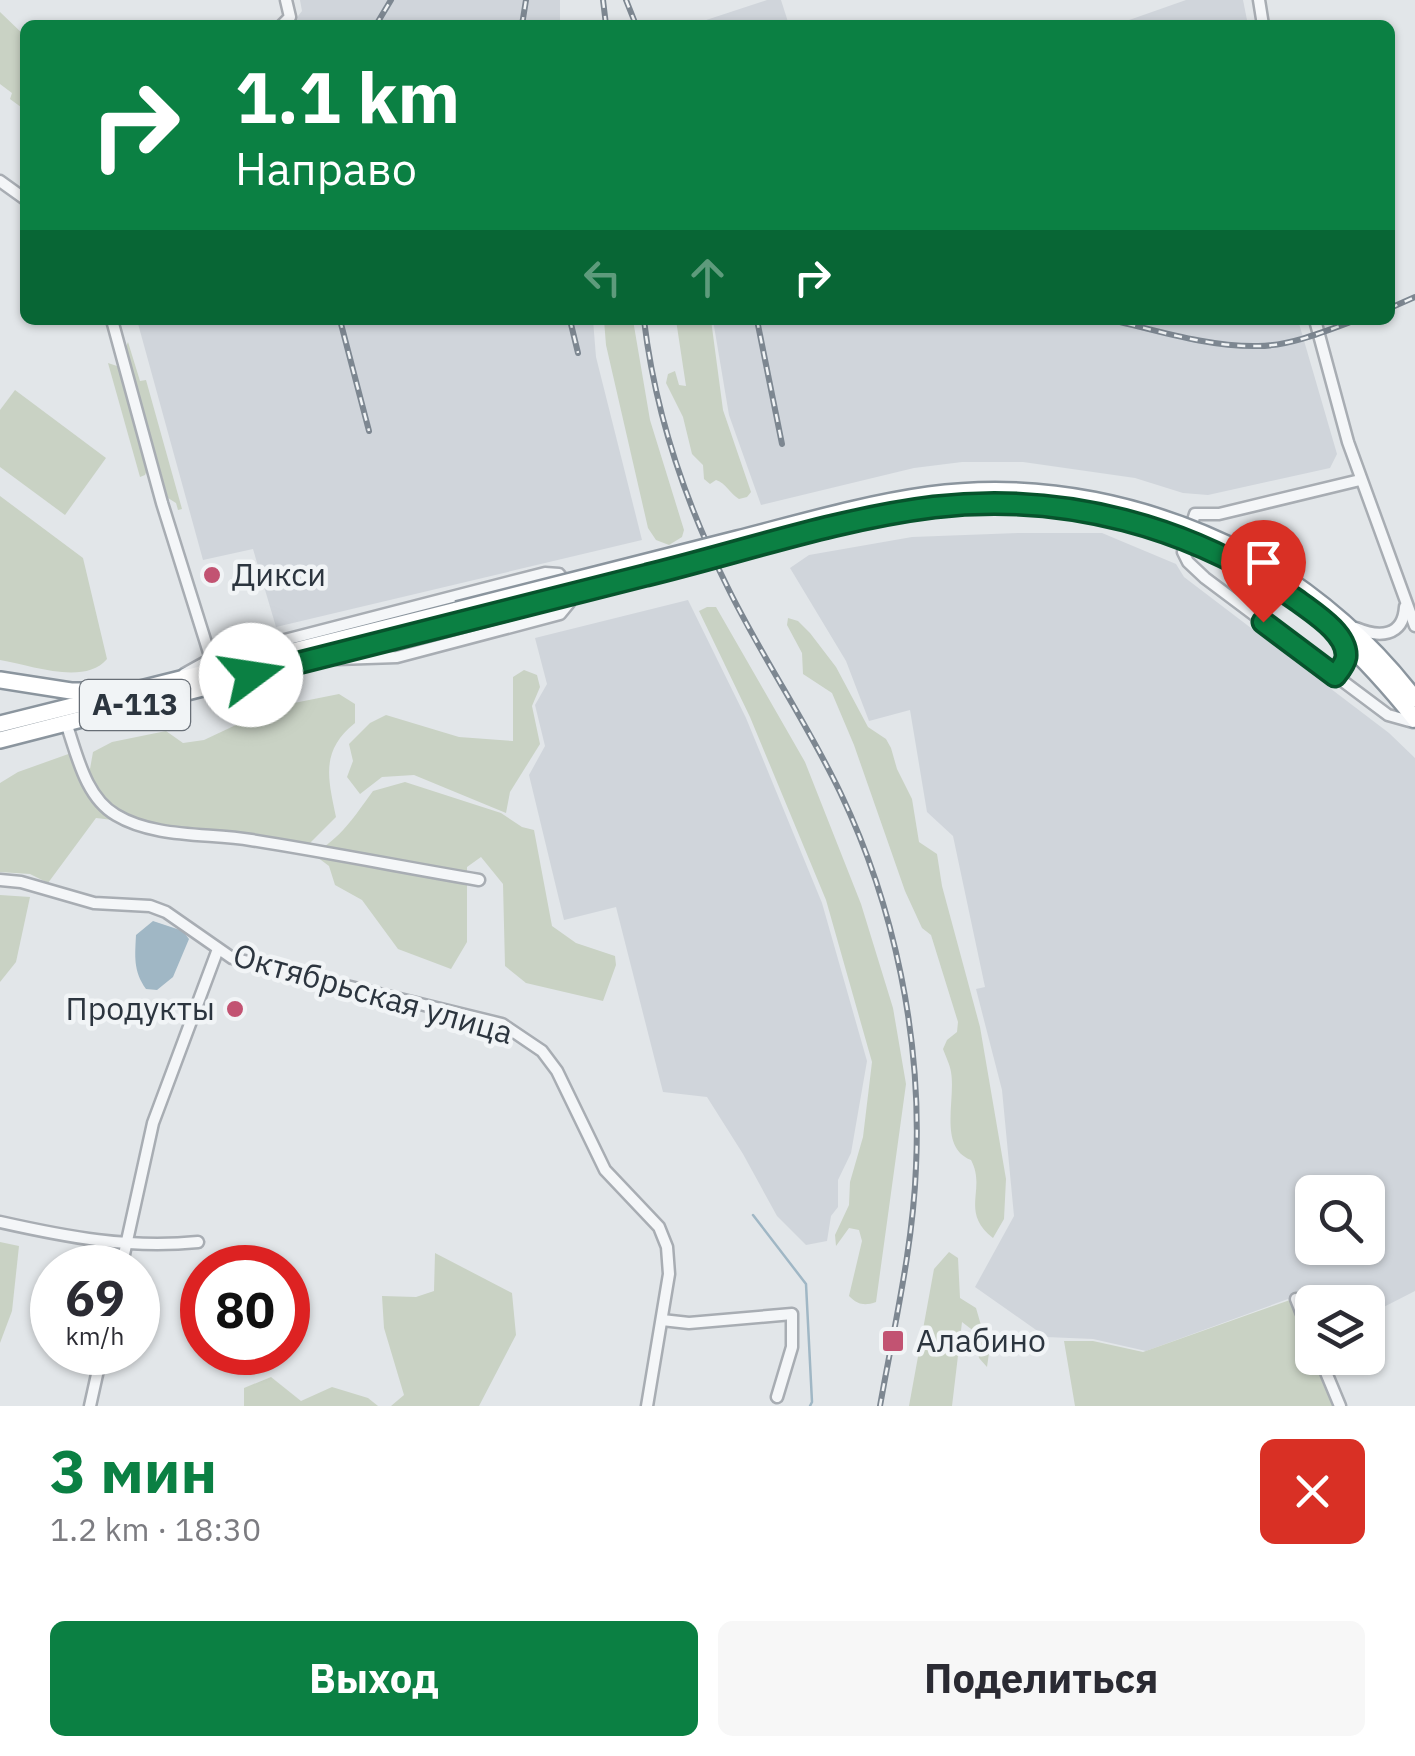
<!DOCTYPE html>
<html lang="ru">
<head>
<meta charset="utf-8">
<style>
	body { margin:0; font-family:"IBM Plex Sans",sans-serif; background:#f7f7f7; color:#2b2b33; height:100vh; display:flex; flex-direction:column; font-size:38px; white-space:nowrap }
	* { box-sizing:border-box; margin:0 }
	p { font-size:32px; color:#7c7c81 }
	.icon { flex:none; width:55px; height:55px; fill:none; stroke:currentColor; stroke-width:2; stroke-linecap:round; stroke-linejoin:round }
	.map { position:relative; height:1406px; overflow:hidden }
	.drawer { display:flex; flex-direction:column; background:#fff; flex:1 }
	.drawer>* { flex:none }
	.hud { position:absolute; left:20px; top:20px; width:1375px; height:305px; border-radius:15px; box-shadow:0 2px 8px #0004; background:#0b8043; color:#fff; overflow:hidden }
	.buttons { position:absolute; left:1295px; top:1175px; display:grid; gap:20px }
	.buttons a { display:grid; place-items:center; width:90px; height:90px; border-radius:15px; background:#fff; box-shadow:0 2px 8px #0004; font-size:50px }
	.speed { position:absolute; left:30px; top:1245px; display:flex; gap:20px; font-size:50px; font-weight:700; text-align:center }
	.speed>* { display:grid; place-content:center; width:130px; height:130px; border-radius:50%; background:#fff; box-shadow:0 2px 8px #0004; line-height:1 }
	.speed small { font-size:25px; font-weight:400 }
	.speed .limit { border:15px solid #d22; background:#fff; color:#111 }
	.pin { position:absolute; display:grid; place-items:center; width:85px; height:85px; color:#fff; margin:-102px -42px; border-radius:50% 50% 50% 0; rotate:-45deg; box-shadow:0 0 10px #0007 }
	.pin .icon { rotate:45deg }
	.me { position:absolute; width:110px; margin:-55px; rotate:76deg; stroke-linejoin:round; filter:drop-shadow(0 0 8px #0008) }
	.turn { display:flex; align-items:center; gap:35px; height:210px; padding:0 50px; font-size:45px }
	.turn .icon { width:130px; height:130px; stroke-width:2.5 }
	.turn b { display:block; font-size:70px; line-height:85px }
	.lanes { display:flex; align-items:center; height:95px; padding:0 50px; background:#0003; justify-content:center; gap:50px; direction:ltr }
	.lanes .off { opacity:.35 }
	.round { display:grid; place-items:center; flex:none; width:105px; height:105px; border-radius:15px; background:#f7f7f7 }
	.headline { display:flex; align-items:center; justify-content:space-between; height:170px; padding:0 50px }
	h1 { font-size:60px; font-weight:700; line-height:75px; color:#0b8043 }
	.cta { display:flex; gap:20px; margin-top:auto; padding:20px 50px }
	.cta a { flex:1; height:115px; border-radius:15px; background:#0b8043; color:#fff; font-size:40px; font-weight:700; line-height:115px; text-align:center }
	.cta a+a { background:#f7f7f7; color:#2b2b33 }
	.map>svg:first-child { display:block }
	.built { fill:#d0d5db; fill-rule:evenodd }
	.green { fill:#c9d2c4 }
	.water { fill:#a0b7c5 }
	.lines { fill:none; stroke-linecap:round; stroke-linejoin:round }
	.stream { stroke:#a0b7c5; stroke-width:2.5 }
	.minor-casing { stroke:#a8adb3; stroke-width:15 }
	.highway-casing { stroke:#8b959e; stroke-width:20 }
	.minor { stroke:#f4f6f8; stroke-width:10 }
	.highway { stroke:#fff; stroke-width:15 }
	.rail-casing { stroke:#7d8791; stroke-width:6 }
	.rail { stroke:#f1f4f6; stroke-width:2.5; stroke-dasharray:8; stroke-linecap:butt }
	.highway-bridge-casing { stroke:#8b959e; stroke-width:20; stroke-linecap:butt }
	.highway-bridge { stroke:#fff; stroke-width:15 }
	.route-casing { stroke:#07532c; stroke-width:25 }
	.route { stroke:#0b8043; stroke-width:18 }
	.poi-dot { fill:#c25372; stroke:#f1f4f6; stroke-width:4 }
	.labels { text-anchor:middle; stroke-width:9; stroke-linejoin:round; paint-order:stroke }
	.shield { fill:#f1f4f6; stroke:#676e76; stroke-width:2.5 }
	.shield-label { font-size:30px; font-weight:bold; fill:#2c353f }
	.poi-label { font-size:32px; fill:#2c353f; stroke:#f1f4f6; text-anchor:start }
	.street-label { font-size:32px; fill:#2c353f; stroke:#f1f4f6 }
</style>
</head>
<body>
<div class="map">
<svg width="1415" height="1406" viewBox="0 0 1415 1406">
	<rect width="100%" height="100%" fill="#e2e6e9"/>
	<g class="built">
		<polygon points="300,0 560,0 560,25 291,25 302,11"/>
		<polygon points="767,0 781,0 789,25 691,25"/>
		<polygon points="1186,0 1243,0 1248,25 1115,25"/>
		<polygon points="137,320 593,320 596,357 642,540 276,627 253,549 203,560"/>
		<polygon points="713,320 1298,320 1337,454 1330,468 1208,495 1183,493 1135,478 1023,462 962,462 914,468 761,505 729,415"/>
		<path d="M1019,533H1102L1176,564L1184,577L1389,733L1415,758V1291L1368,1315V1302H1312V1326L1299,1295L1146,1351L1093,1339L1046,1337L975,1287L1014,1216L1002,1090L976,989L985,987L953,836L927,812L910,710L869,721L846,661L790,568L809,555L912,537ZM1312,1192H1368V1248H1312Z"/>
		<polygon points="688,600 746,718 822,903 867,1061 851,1153 838,1180 838,1207 831,1216 827,1241 806,1245 777,1216 743,1154 707,1097 663,1092 616,907 564,920 529,775 545,746 535,705 547,684 535,638"/>
	</g>
	<g class="green">
		<polygon points="0,12 25,36 25,110 10,99 12,93 0,84"/>
		<polygon points="604,320 633,320 650,420 684,530 682,537 669,545 656,540 648,528 606,345"/>
		<path d="M676,320H711L723,410L751,492L747,497L739,499C730,494 726,483 716,480L710,484L704,479L703,465L692,454L683,417L666,383L668,374L675,371L679,385L686,386Z"/>
		<polygon points="128,342 140,381 146,380 182,509 178,510 176,503 168,498 126,347"/>
		<polygon points="108,363 120,367 148,468 145,475 140,477"/>
		<polygon points="15,390 106,458 65,515 0,467 0,410"/>
		<path d="M0,496L83,558L107,659C84,686 31,665 0,660Z"/>
		<path d="M707,607H716L805,762L861,904L893,1008L906,1084L876,1302C865,1306 858,1305 849,1296L862,1241L859,1230L849,1228L836,1246L835,1235L849,1205L850,1182L863,1137L872,1062L826,900L750,717L699,611Z"/>
		<path d="M788,618L798,621L810,633L836,667L868,727L886,739L891,748L897,769L912,799L919,842L937,854L942,886L980,1027L1006,1179L1004,1219L993,1238C959,1211 987,1190 971,1160C938,1147 956,1100 951,1072C950,1065 946,1057 943,1049L947,1040L957,1032L958,1022L931,935L922,928L905,891L854,745L832,693L803,674L802,653L787,625Z"/>
		<polygon points="524,670 537,675 540,687 532,706 540,744 510,792 506,813 414,775 382,777 360,794 347,777 353,761 349,744 370,723 386,715 459,737 513,741 513,677"/>
		<path d="M339,694L355,704V723C320,751 328,778 336,817L310,843L96,818L48,883L30,874L0,872V783L18,772L74,752L87,786L93,752L112,742L166,731L183,743L204,740L274,707Z"/>
		<path d="M405,782L501,813L522,827L534,830L552,926L576,943L615,956L616,965L603,1001L526,983L505,966L503,884L481,857L467,867V942L451,969L398,949L362,900L335,885L329,866L313,854C341,838 354,817 373,791Z"/>
		<polygon points="0,895 30,897 16,962 0,982"/>
		<polygon points="0,1242 19,1246 12,1311 0,1343"/>
		<polygon points="949,1252 958,1258 960,1298 976,1308 989,1353 987,1367 979,1358 975,1332 962,1322 952,1406 909,1406 934,1269"/>
		<polygon points="435,1253 512,1293 516,1335 479,1406 391,1406 404,1395 384,1328 382,1296 416,1297 434,1291"/>
		<polygon points="1290,1300 1333,1406 1075,1406 1064,1341 1093,1341 1143,1352"/>
		<polygon points="271,1377 301,1401 332,1387 368,1398 378,1406 244,1406 244,1388"/>
	</g>
	<path class="water" d="M153,921L183,931L189,939L173,977L157,990L146,989C133,971 135,956 136,935Z"/>
	<g class="lines">
		<polyline class="stream" points="753,1215 806,1284 812,1402 810,1406"/>
		<defs>
			<g id="minor">
				<polyline points="1259,0 1263,25"/>
				<polyline points="282,25 290,17 286,0"/>
				<polyline points="0,181 25,199"/>
				<polyline points="112,320 162,503 211,659"/>
				<polyline points="1315,320 1348,442 1415,626"/>
				<polyline points="1360,480 1219,514 1195,514 1183,552 1188,562 1205,578 1388,715 1413,722"/>
				<path d="M1356,628C1379,638 1403,637 1405,607"/>
				<polyline points="184,674 211,659 545,573 559,574 569,587 569,603 560,614 397,657 337,659"/>
				<polyline points="1335,676 1346,656 1341,641"/>
				<path d="M66,723C77,754 85,797 116,815C154,838 208,833 251,840C327,852 403,867 479,880"/>
				<polyline points="0,880 21,882 94,903 150,906 166,912 232,958 502,1024 542,1051 557,1071 605,1170 659,1227 667,1247 669,1274 647,1406"/>
				<path d="M0,1222C67,1237 129,1249 198,1242"/>
				<polyline points="121,1268 153,1123 218,949"/>
				<polyline points="1296,1299 1312,1339"/>
				<polyline points="662,1320 689,1323 792,1314 792,1347 777,1397"/>
				<polyline points="1320,1358 1340,1406"/>
				<polyline points="90,1406 102,1352"/>
			</g>
			<g id="highway">
				<path d="M1251,556C1315,593 1370,640 1415,699"/>
				<path d="M1245,567C1314,606 1366,658 1415,719"/>
				<polyline points="0,680 71,691 105,691"/>
				<polyline points="0,724 457,610"/>
				<polyline points="0,740 460,622"/>
			</g>
		</defs>
		<use href="#minor" class="minor-casing"/>
		<use href="#highway" class="highway-casing"/>
		<use href="#minor" class="minor"/>
		<use href="#highway" class="highway"/>
		<defs>
			<g id="rail">
				<polyline points="603,0 606,25"/>
				<polyline points="626,0 636,25"/>
				<polyline points="376,25 391,0"/>
				<polyline points="522,25 526,0"/>
				<polyline points="1390,308 1415,297"/>
				<polyline points="340,320 369,431"/>
				<polyline points="570,320 578,353"/>
				<path d="M644,320C655,412 686,504 727,586C761,656 806,721 840,792C895,907 922,1039 916,1167C913,1247 894,1327 880,1406"/>
				<polyline points="757,320 782,444"/>
				<path d="M1112,320C1159,331 1209,347 1258,346C1290,346 1326,331 1356,320"/>
			</g>
		</defs>
		<use href="#rail" class="rail-casing"/>
		<use href="#rail" class="rail"/>
		<defs>
			<g id="highway-bridge">
				<path d="M457,610C550,586 644,563 737,539C800,523 864,504 929,495C1040,480 1152,504 1251,556"/>
				<path d="M460,622C552,599 643,576 734,553C798,537 862,518 928,508C1037,493 1147,516 1245,567"/>
			</g>
		</defs>
		<use href="#highway-bridge" class="highway-bridge-casing"/>
		<use href="#highway-bridge" class="highway-bridge"/>
	</g>
	<g class="lines">
		<defs>
			<path id="route" d="M251,675C383,641 515,608 647,575C741,552 837,519 934,507C1063,492 1192,526 1298,601C1314,613 1348,634 1346,657C1345,664 1339,671 1335,676L1263,622"/>
		</defs>
		<use href="#route" class="route-casing"/>
		<use href="#route" class="route"/>
	</g>
	<g class="poi-dot">
		<circle cx="212" cy="575" r="10"/>
		<circle cx="235" cy="1009" r="10"/>
		<rect x="881" y="1329" width="24" height="24" rx="5"/>
	</g>
	<g class="labels">
		<rect class="shield" x="80" y="680" width="110" height="50" rx="8"/>
		<g class="shield-label">
			<text x="135" y="715">А-113</text>
		</g>
		<g class="poi-label">
			<text x="232" y="586">Дикси</text>
			<text x="215" y="1020" text-anchor="end">Продукты</text>
			<text x="916" y="1352">Алабино</text>
		</g>
		<g class="street-label">
			<text transform="translate(373 994) rotate(16)" y="11">Октябрьская улица</text>
		</g>
	</g>
</svg>
<div class="buttons">
<a><svg class="icon" aria-label="search" viewBox="0 0 24 24"><circle cx="10" cy="10" r="6"/><path d="M15 15l6 6"/></svg></a>
<a><svg class="icon" aria-label="layers" viewBox="0 0 24 24"><path d="M12 4l9 5-9 5-9-5zM3 14l9 5 9-5"/></svg></a>
</div>
<div class="speed"><div>69<small>km/h</small></div><div class="limit">80</div></div>
<div class="pin" style="left:1263px;top:622px;background:#d93025"><svg class="icon" aria-label="arrive" viewBox="0 0 24 24"><path d="M6 21V4h12l-3 4 3 4H6"/></svg></div>
<svg class="me" style="left:251px;top:675px" viewBox="-20 -20 40 40"><circle r="19" fill="#fff"/><path d="M0-13L10 11 0 6-10 11z" fill="#0b8043"/></svg>
<div class="hud">
<div class="turn"><svg class="icon" aria-label="right" viewBox="0 0 24 24"><path d="M7 20v-9h11M14 6l5 5-5 5"/></svg><div><b>1.1 km</b>Направо</div></div>
<div class="lanes"><svg class="icon off" aria-label="left" viewBox="0 0 24 24"><path d="M17 20v-9H6M10 6l-5 5 5 5"/></svg><svg class="icon off" aria-label="ahead" viewBox="0 0 24 24"><path d="M12 20V5M6 11l6-6 6 6"/></svg><svg class="icon" aria-label="right" viewBox="0 0 24 24"><path d="M7 20v-9h11M14 6l5 5-5 5"/></svg></div>
</div>
</div>
<section class="drawer">
<div class="headline"><div><h1>3 мин</h1><p>1.2 km · 18:30</p></div><a class="round" style="background:#d93025;color:#fff"><svg class="icon" aria-label="close" viewBox="0 0 24 24"><path d="M6 6l12 12M18 6L6 18"/></svg></a></div>
<div class="cta"><a>Выход</a><a>Поделиться</a></div>
</section>
</body>
</html>
